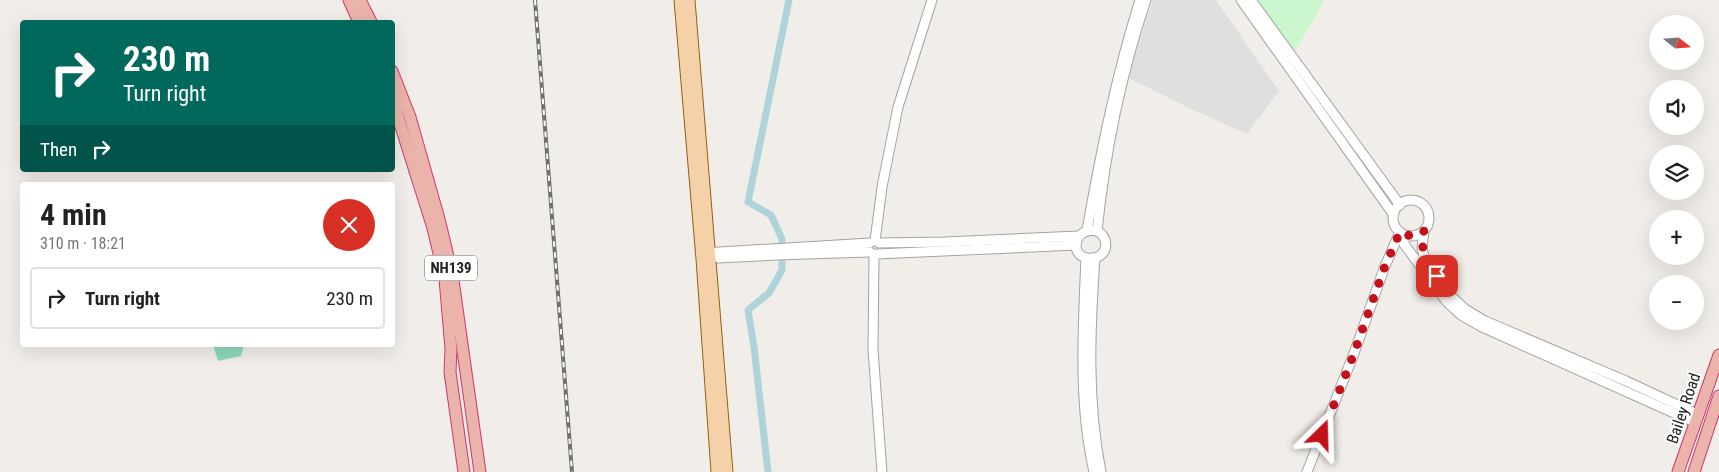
<!DOCTYPE html>
<html lang="en">
<head>
<meta charset="utf-8">
<style>
	body { margin:0; font-family:"Roboto Condensed",sans-serif; background:#f6f6f6; color:#222; height:100vh; display:flex; flex-direction:column; font-size:19px; white-space:nowrap }
	* { box-sizing:border-box; margin:0 }
	p { font-size:16px; color:#767676 }
	.icon { flex:none; width:28px; height:28px; fill:none; stroke:currentColor; stroke-width:2; stroke-linecap:round; stroke-linejoin:round }
	.map { position:relative; flex:1; overflow:hidden }
	.side { position:absolute; left:20px; top:182px; width:375px; height:165px; display:flex; flex-direction:column; background:#fff; border-radius:5px; box-shadow:0 5px 20px #0002 }
	.side>* { flex:none }
	.top-card { position:absolute; left:20px; top:20px; width:375px; height:152px; border-radius:5px; box-shadow:0 5px 20px #0002; background:#00695c; color:#fff; overflow:hidden }
	.needle { width:32px; rotate:107deg }
	.controls { position:absolute; left:1649px; top:15px; display:grid; gap:10px }
	.controls a { display:grid; place-items:center; width:55px; height:55px; border-radius:50%; background:#fff; box-shadow:0 5px 20px #0002; font-size:25px }
	.pin { position:absolute; display:grid; place-items:center; width:42px; height:42px; color:#fff; margin:-21px; border-radius:10px; box-shadow:0 2px 8px #0006 }
	.me { position:absolute; width:55px; margin:-28px; rotate:22deg; stroke-linejoin:round; filter:drop-shadow(0 0 4px #0008) }
	.turn { display:flex; align-items:center; gap:18px; height:105px; padding:0 20px; font-size:22px }
	.turn .icon { width:65px; height:65px; stroke-width:2.5 }
	.turn b { display:block; font-size:35px; line-height:42px }
	.then { display:flex; align-items:center; height:48px; padding:0 20px; background:#0003; gap:10px; font-size:19px }
	.round { display:grid; place-items:center; flex:none; width:52px; height:52px; border-radius:26px; background:#f6f6f6 }
	.summary { display:flex; align-items:center; justify-content:space-between; height:85px; padding:0 20px }
	h1 { font-size:30px; font-weight:700; line-height:38px }
	ul { padding:0; list-style:none }
	li { display:flex; align-items:center; gap:15px; height:62px; margin:0 10px 8px; padding:0 10px; border:2px solid #e0e0e0; border-radius:5px }
	li div { flex:1 }
	li b { display:block; font-size:19px }
	li em { font-style:normal }
	.map>svg:first-child { display:block }
	.residential { fill:#e0dfdf }
	.park { fill:#cbf6cd }
	.pitch { fill:#8ed9b8 }
	.lines { fill:none; stroke-linecap:round; stroke-linejoin:round }
	.canal { stroke:#aed3db; stroke-width:7 }
	.tertiary-casing { stroke:#a3a3a3; stroke-width:11 }
	.primary-casing { stroke:#93600c; stroke-width:13 }
	.trunk-casing { stroke:#ce3772; stroke-width:13 }
	.tertiary { stroke:#fff; stroke-width:9 }
	.primary { stroke:#f5d1aa; stroke-width:11 }
	.trunk { stroke:#ebb4aa; stroke-width:11 }
	.rail-casing { stroke:#707070; stroke-width:4 }
	.rail { stroke:#fff; stroke-width:2; stroke-dasharray:5.5; stroke-linecap:butt }
	.route { stroke:#c31019; stroke-width:9; stroke-dasharray:0 16.2 }
	.labels { text-anchor:middle; stroke-width:4; stroke-linejoin:round; paint-order:stroke }
	.shield { fill:#fff; stroke:#646464; stroke-width:1 }
	.shield-label { font-size:15px; font-weight:bold; fill:#222 }
	.street-label { font-size:16px; fill:#222; stroke:#fff }
</style>
</head>
<body>
<div class="map">
<svg width="1719" height="472" viewBox="0 0 1719 472">
	<rect width="100%" height="100%" fill="#f1eee9"/>
	<polygon class="residential" points="1153,0 1216,0 1279,91 1247,134 1187,107 1127,77"/>
	<polygon class="park" points="1254,0 1325,0 1293,54"/>
	<polygon class="pitch" points="213,345 244,345 241,356 218,361"/>
	<g class="lines">
		<polyline class="canal" points="768,472 754,347 748,310 769,293 782,270 782,239 771,215 748,202 789,0"/>
		<defs>
			<g id="tertiary">
				<polyline points="1241,0 1393,214"/>
				<polyline points="1251,0 1400,205"/>
				<circle cx="1411" cy="218" r="18"/>
				<path d="M1087,230C1101,152 1116,76 1140,0"/>
				<path d="M1097,231C1105,153 1121,74 1146,0"/>
				<polyline points="1424,231 1422,248 1425,260 1452,297 1465,309 1485,321 1626,381 1697,414"/>
				<polyline points="1404,235 1404,244 1447,302 1461,315 1482,327 1694,422"/>
				<polyline points="875,241 882,187 898,107 932,0"/>
				<path d="M879,243L945,242L1079,236C1087,228 1101,228 1105,240C1112,266 1064,264 1079,236"/>
				<polyline points="703,253 870,243"/>
				<polyline points="874,254 873,350 882,472"/>
				<polyline points="877,254 1076,245"/>
				<polyline points="718,258 776,255 870,252"/>
				<path d="M1086,258C1083,329 1078,402 1094,472"/>
				<path d="M1095,258C1090,330 1087,401 1101,472"/>
				<polyline points="1307,472 1353,356 1385,266 1400,232"/>
			</g>
			<g id="primary">
				<polyline points="680,0 702,259 717,472"/>
				<polyline points="689,0 727,472"/>
			</g>
			<g id="trunk">
				<polyline points="349,0 359,22"/>
				<polyline points="360,0 371,22"/>
				<polyline points="392,71 410,117 439,219 452,273 480,472"/>
				<polyline points="392,98 433,228 445,279 451,349 450,372 464,472"/>
				<polyline points="1678,472 1719,355"/>
				<polyline points="1694,472 1719,396"/>
			</g>
		</defs>
		<use href="#tertiary" class="tertiary-casing"/>
		<use href="#primary" class="primary-casing"/>
		<use href="#trunk" class="trunk-casing"/>
		<use href="#tertiary" class="tertiary"/>
		<use href="#primary" class="primary"/>
		<use href="#trunk" class="trunk"/>
		<defs>
			<polyline id="rail" points="535,0 572,472"/>
		</defs>
		<use href="#rail" class="rail-casing"/>
		<use href="#rail" class="rail"/>
	</g>
	<g class="lines">
		<path class="route" d="M1322,435L1353,356L1385,266L1400,232C1409,237 1416,237 1424,231C1421,254 1423,258 1437,276"/>
	</g>
	<g class="labels">
		<rect class="shield" x="425" y="255.5" width="52" height="25" rx="4"/>
		<g class="shield-label">
			<text x="451" y="273">NH139</text>
		</g>
		<g class="street-label">
			<text transform="translate(1683 408) rotate(-71)" y="6">Bailey Road</text>
		</g>
	</g>
</svg>
<div class="controls">
<a><svg class="needle" viewBox="-14 -14 28 28"><path d="M0-13l5 13h-10z" fill="#e53935"/><path d="M0 13l5-13h-10z" fill="#767676"/></svg></a>
<a><svg class="icon" aria-label="sound" viewBox="0 0 24 24"><path d="M4 9h4l5-4v14l-5-4H4zM17 9q2 3 0 6"/></svg></a>
<a><svg class="icon" aria-label="layers" viewBox="0 0 24 24"><path d="M12 4l9 5-9 5-9-5zM3 14l9 5 9-5"/></svg></a>
<a>+</a>
<a>−</a>
</div>
<div class="pin" style="left:1437px;top:276px;background:#d93025"><svg class="icon" aria-label="arrive" viewBox="0 0 24 24"><path d="M6 21V4h12l-3 4 3 4H6"/></svg></div>
<svg class="me" style="left:1322px;top:435px" viewBox="-20 -20 40 40"><path d="M0-17L14 15 0 8-14 15z" fill="#c31019" stroke="#fff" stroke-width="4"/></svg>
<div class="top-card">
<div class="turn"><svg class="icon" aria-label="right" viewBox="0 0 24 24"><path d="M7 20v-9h11M14 6l5 5-5 5"/></svg><div><b>230 m</b>Turn right</div></div>
<div class="then">Then<svg class="icon" aria-label="right" viewBox="0 0 24 24"><path d="M7 20v-9h11M14 6l5 5-5 5"/></svg></div>
</div>
<section class="side">
<div class="summary"><div><h1>4 min</h1><p>310 m · 18:21</p></div><a class="round" style="background:#d93025;color:#fff"><svg class="icon" aria-label="close" viewBox="0 0 24 24"><path d="M6 6l12 12M18 6L6 18"/></svg></a></div>
<ul>
<li><svg class="icon" aria-label="right" viewBox="0 0 24 24"><path d="M7 20v-9h11M14 6l5 5-5 5"/></svg><div><b>Turn right</b></div><em>230 m</em></li>
</ul>
</section>
</div>
</body>
</html>
